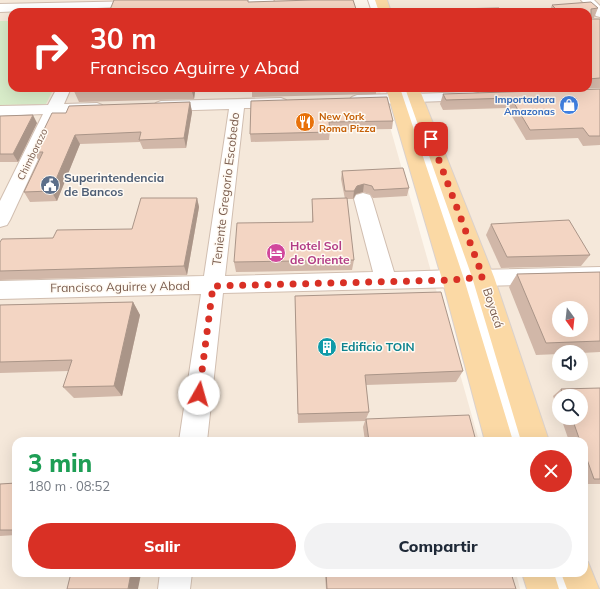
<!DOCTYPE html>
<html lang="es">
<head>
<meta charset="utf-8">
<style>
	body { margin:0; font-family:Mulish,sans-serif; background:#f2f2f3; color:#1f2937; height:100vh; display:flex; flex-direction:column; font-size:15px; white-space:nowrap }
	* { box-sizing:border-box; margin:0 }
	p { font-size:13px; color:#747a83 }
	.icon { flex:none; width:22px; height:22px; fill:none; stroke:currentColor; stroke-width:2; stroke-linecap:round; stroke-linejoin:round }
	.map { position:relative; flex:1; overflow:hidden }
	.details { position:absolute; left:12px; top:437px; width:576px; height:140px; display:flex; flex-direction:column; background:#fff; border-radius:12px; box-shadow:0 4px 16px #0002 }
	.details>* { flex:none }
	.hud { position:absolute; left:8px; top:8px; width:584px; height:84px; border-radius:12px; box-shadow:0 4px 16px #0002; background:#d93025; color:#fff; overflow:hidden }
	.needle { width:26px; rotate:165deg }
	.fabs { position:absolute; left:552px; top:301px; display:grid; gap:8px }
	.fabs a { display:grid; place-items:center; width:36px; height:36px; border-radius:50%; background:#fff; box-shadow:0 4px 16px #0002; font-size:20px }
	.pin { position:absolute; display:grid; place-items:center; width:34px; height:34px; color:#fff; margin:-17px; border-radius:8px; box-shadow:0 2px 6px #0006 }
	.me { position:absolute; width:44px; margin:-22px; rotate:7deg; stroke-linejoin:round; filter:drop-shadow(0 0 3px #0008) }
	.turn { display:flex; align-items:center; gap:14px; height:84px; padding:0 16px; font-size:18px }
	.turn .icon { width:52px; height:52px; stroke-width:2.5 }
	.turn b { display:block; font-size:28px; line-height:34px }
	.round { display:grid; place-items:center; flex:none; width:42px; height:42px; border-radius:21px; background:#f2f2f3 }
	.head { display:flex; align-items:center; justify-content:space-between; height:68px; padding:0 16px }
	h1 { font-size:24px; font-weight:800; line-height:30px; color:#1e9e55 }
	.action { display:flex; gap:8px; margin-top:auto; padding:8px 16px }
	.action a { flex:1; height:46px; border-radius:24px; background:#d93025; color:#fff; font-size:16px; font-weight:800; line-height:46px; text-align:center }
	.action a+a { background:#f2f2f3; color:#1f2937 }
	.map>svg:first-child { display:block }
	.residential { fill:#f5e8da; fill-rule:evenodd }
	.green { fill:#d8ecc9 }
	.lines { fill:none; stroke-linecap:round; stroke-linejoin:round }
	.minor-casing { stroke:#d1beb0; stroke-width:2 }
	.major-casing { stroke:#dad1cd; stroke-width:2 }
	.minor { fill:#fff; fill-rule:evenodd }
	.major { fill:#fbd9a5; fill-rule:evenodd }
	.wall { fill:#d1b7a8 }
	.shaded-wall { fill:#aa9588 }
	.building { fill:#f3d5c3; stroke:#aa9588; fill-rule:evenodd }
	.route { stroke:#d93025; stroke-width:7; stroke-dasharray:0 12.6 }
	.labels { text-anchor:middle; stroke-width:3; stroke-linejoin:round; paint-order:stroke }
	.far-shop-label { font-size:10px; font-weight:bold; fill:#366cbe; stroke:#fffaf3; text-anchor:end }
	.far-food-label { font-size:10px; font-weight:bold; fill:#c56008; stroke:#fffaf3; text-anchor:start }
	.far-street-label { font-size:10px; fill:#7a5c4d; stroke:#fffaf3 }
	.service-label { font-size:12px; font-weight:bold; fill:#4e5e75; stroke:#fffaf3; text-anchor:start }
	.street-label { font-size:12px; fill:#7a5c4d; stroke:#fffaf3 }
	.hotel-label { font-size:12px; font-weight:bold; fill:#b23c85; stroke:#fffaf3; text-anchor:start }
	.culture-label { font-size:12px; font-weight:bold; fill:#0d838f; stroke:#fffaf3; text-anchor:start }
</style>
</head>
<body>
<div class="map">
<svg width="600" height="589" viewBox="0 0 600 589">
	<rect width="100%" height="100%" fill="#fdf6ec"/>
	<g class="residential">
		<polygon points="0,0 354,0 357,12 12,12 12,88 379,88 479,441 16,441 16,573 516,573 520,589 0,589"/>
		<path d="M381,0H600V589H594L584,561V441H541L413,88H588V12H385ZM559,308H581V330H559ZM559,352H581V374H559ZM559,396H581V418H559Z"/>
	</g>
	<polygon class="green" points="0,21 12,21 12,88 54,88 46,104 0,105"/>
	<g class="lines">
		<defs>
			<g id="minor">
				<polygon points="215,0 274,0 272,2 268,3 219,5 215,4 213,2"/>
				<polygon points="368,0 380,0 384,12 372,12"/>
				<polygon points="581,0 594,0 600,6 600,17 596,16"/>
				<polygon points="141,1 145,2 147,4 145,6 0,12 0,4"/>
				<polygon points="57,88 71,88 64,104 97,103 102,105 105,108 102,111 97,113 59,114 10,220 7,225 0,227 0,201 43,114 0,116 0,106 48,105"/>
				<polygon points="396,88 410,88 412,94 473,92 478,93 480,96 478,99 473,100 416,102 440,157 476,270 600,267 600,283 481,286 532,441 504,441 460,287 223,293 207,441 179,441 201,294 0,299 0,281 204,276 229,109 161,111 156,109 153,106 156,103 161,101 281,98 286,100 289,103 286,106 281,108 244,108 225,276 373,272 354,199 356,195 363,193 370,195 372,199 394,272 455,270 422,157 401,103 357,105 352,103 349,100 352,97 357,95 398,94"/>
				<polygon points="160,573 192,573 190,589 158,589"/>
				<polygon points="543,573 575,573 580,589 548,589"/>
			</g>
			<g id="major">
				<polygon points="375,0 387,0 391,12 379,12"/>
				<polygon points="386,88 400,88 464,279 513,441 485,441 442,279"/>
				<polygon points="405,88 419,88 494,277 549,441 521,441 472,277"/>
				<polygon points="584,560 588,562 599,589 567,589 561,573 584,573"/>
				<polygon points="522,573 554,573 559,589 527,589"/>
			</g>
		</defs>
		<use href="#minor" class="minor-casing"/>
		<use href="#major" class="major-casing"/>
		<use href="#minor" class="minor"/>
		<use href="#major" class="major"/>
	</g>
	<g class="wall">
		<polygon points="552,5 598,8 594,18 591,18 591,19 600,19 600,88 435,92 434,88 588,88 588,12 549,12"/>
		<polygon points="73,88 376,88 376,94 252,97 252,91 195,92 194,99 79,102 73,89"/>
		<polygon points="600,89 600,145 583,146 578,138 526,140 507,108 443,110 440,104 443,94"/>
		<polygon points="251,101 393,121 392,129 330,130 329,140 251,142 250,134"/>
		<polygon points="190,102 192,112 186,148 143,149 140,142 80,144 57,201 30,202 24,192 39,161 33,152 66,113"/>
		<polygon points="0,116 37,123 18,162 0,162"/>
		<polygon points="342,171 409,188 407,196 373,198 370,194 363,192 356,194 353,199 347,199 354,260 352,270 236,272 234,262 312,222 312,199 345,199 341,179"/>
		<polygon points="197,198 199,207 187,275 0,280 0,242 53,238 132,229"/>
		<polygon points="491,224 590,255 581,266 501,268 486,235"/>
		<polygon points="600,272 600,352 581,353 581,352 559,352 559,354 536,355 509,287 517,274"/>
		<polygon points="295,296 463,371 456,382 366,385 369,412 366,419 476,441 365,441 363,427 365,421 298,423"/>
		<polygon points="133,302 140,315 122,396 74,398 63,387 69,371 0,373 0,305"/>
		<polygon points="600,388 600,484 584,484 584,441 569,441 561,418 581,418 581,396 559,396 559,413 553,396 561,389"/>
		<polygon points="16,483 16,535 0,536 0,484"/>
		<polygon points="325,573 511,573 516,589 326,589"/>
	</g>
	<g class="shaded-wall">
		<polygon points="191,88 194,88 195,92 194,99"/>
		<polygon points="190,102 192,112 186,148 184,138"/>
		<polygon points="33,115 37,123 18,162 13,154"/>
		<polygon points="75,135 80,144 57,201 51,191"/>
		<polygon points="364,184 363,192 356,194 353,199 354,191 357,186"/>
		<polygon points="197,198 199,207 187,275 184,266"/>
		<polygon points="133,302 140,315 122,396 114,386"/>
		<polygon points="131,573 138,573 141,574 138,589 128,589"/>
	</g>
	<g class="building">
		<polygon points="114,0 248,0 248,2 312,0 353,0 357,12 109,12"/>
		<polygon points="591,2 598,8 591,9 591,19 600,19 600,78 588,79 588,12 559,12 552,5"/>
		<polygon points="499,8 503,12 406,12 405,10"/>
		<polygon points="73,88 101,88 73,89"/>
		<polygon points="600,89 600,136 589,136 583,128 530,130 511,98 446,100 443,94"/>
		<polygon points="387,97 393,121 329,122 330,132 250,134 251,101"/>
		<polygon points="190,102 184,138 139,140 141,132 75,135 51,191 24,192 43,152 33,152 52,113 66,113 69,106"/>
		<polygon points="33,115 13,154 0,154 0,116"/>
		<polygon points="403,168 409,188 374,190 372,186 364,184 357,186 354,191 345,191 342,171"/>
		<polygon points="141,198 197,198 184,266 0,271 0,242 2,239 53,238 57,230 132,229"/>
		<polygon points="347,198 354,260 234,262 237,223 313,222 312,199"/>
		<polygon points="569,220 590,255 507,257 491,224"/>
		<path d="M600,272V341L546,343L517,274ZM559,308H581V330H559Z"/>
		<polygon points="441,292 463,371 365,375 369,412 298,414 295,296"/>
		<polygon points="133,302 114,386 63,387 72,360 0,362 0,305"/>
		<polygon points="600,388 600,479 594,479 584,451 584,441 580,441 572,418 581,418 581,396 564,396 561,389"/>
		<polygon points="469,415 476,441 369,441 366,419"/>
		<polygon points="16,483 16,530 0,530 0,484"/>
		<polygon points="71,573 131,573 128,589 67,589"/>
		<polygon points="326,573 511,573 516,589 327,589"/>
	</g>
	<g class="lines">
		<polyline class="route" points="199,394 213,286 453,280 483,277 431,139"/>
	</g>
	<defs>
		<symbol id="shop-disc" viewBox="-11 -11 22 22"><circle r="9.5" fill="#3f7fe0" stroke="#fffaf3"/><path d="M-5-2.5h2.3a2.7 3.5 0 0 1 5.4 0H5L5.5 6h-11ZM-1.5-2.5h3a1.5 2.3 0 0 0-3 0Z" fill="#fff"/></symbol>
		<symbol id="restaurant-disc" viewBox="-11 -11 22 22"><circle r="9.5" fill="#e8710a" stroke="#fffaf3"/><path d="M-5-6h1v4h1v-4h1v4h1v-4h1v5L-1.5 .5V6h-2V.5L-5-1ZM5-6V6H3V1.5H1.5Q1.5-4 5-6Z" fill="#fff"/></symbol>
		<symbol id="civic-disc" viewBox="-11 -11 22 22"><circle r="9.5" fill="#5c6f8a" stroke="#fffaf3"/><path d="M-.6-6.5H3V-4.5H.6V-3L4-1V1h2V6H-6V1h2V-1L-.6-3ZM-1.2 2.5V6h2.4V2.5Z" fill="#fff"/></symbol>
		<symbol id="hotel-disc" viewBox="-11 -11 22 22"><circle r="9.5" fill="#d1479c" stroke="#fffaf3"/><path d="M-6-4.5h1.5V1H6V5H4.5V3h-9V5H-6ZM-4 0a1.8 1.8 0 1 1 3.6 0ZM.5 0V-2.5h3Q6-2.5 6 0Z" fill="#fff"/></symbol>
		<symbol id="building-disc" viewBox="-11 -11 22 22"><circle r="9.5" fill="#0f9aa8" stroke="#fffaf3"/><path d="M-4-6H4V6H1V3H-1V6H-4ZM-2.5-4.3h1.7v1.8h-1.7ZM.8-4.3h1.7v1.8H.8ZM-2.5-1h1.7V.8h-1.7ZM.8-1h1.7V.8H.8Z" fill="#fff"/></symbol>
	</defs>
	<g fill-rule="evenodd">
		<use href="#shop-disc" x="558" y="94" width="22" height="22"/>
		<use href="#restaurant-disc" x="294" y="111" width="22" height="22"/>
		<use href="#civic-disc" x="39" y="174" width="22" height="22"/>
		<use href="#hotel-disc" x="265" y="242" width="22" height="22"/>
		<use href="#building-disc" x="316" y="336" width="22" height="22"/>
	</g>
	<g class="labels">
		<g class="far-shop-label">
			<text x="555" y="103">Importadora<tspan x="555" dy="12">Amazonas</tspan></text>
		</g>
		<g class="far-food-label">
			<text x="319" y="120">New York<tspan x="319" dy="12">Roma Pizza</tspan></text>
		</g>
		<g class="far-street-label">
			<text transform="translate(32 154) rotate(-64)" y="4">Chimborazo</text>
		</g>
		<g class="service-label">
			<text x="64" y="182">Superintendencia<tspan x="64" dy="14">de Bancos</tspan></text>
		</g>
		<g class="street-label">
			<text transform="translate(226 189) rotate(-83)" y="4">Teniente Gregorio Escobedo</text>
			<text transform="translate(120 287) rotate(-1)" y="4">Francisco Aguirre y Abad</text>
			<text transform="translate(493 308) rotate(72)" y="4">Boyacá</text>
		</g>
		<g class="hotel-label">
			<text x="290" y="250">Hotel Sol<tspan x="290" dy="14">de Oriente</tspan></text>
		</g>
		<g class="culture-label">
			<text x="341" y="351">Edificio TOIN</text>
		</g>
	</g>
</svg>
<div class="fabs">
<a><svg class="needle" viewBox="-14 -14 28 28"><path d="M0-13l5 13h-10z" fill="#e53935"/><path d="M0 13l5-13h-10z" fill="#747a83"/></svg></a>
<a><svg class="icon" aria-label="sound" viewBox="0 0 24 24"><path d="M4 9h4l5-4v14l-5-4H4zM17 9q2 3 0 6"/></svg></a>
<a><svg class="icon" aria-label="search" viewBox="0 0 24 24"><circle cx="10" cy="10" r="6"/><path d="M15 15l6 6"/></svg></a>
</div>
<div class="pin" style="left:431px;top:139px;background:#d93025"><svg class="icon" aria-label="arrive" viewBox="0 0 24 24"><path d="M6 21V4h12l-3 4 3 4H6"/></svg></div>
<svg class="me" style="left:199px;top:394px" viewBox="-20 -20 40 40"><circle r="19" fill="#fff"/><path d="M0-13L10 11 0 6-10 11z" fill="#d93025"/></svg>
<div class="hud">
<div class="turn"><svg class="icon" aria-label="right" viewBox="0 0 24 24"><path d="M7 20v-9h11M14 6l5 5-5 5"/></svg><div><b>30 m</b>Francisco Aguirre y Abad</div></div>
</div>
<section class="details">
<div class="head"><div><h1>3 min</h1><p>180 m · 08:52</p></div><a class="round" style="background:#d93025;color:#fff"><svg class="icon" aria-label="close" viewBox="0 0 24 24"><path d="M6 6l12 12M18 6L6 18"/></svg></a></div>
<div class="action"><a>Salir</a><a>Compartir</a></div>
</section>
</div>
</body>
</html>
